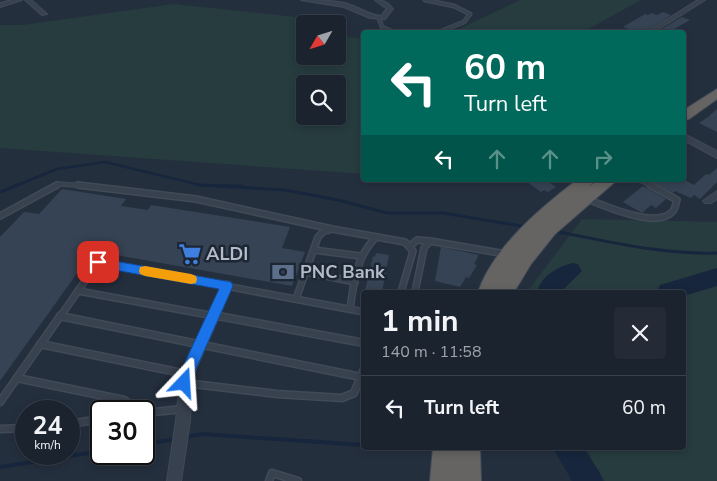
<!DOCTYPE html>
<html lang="en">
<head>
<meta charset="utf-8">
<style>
	body { margin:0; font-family:"Nunito Sans",sans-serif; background:#242b36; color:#f1f3f6; height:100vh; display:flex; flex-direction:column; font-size:19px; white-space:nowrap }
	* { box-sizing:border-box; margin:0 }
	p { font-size:16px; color:#a0a4aa }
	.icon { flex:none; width:28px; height:28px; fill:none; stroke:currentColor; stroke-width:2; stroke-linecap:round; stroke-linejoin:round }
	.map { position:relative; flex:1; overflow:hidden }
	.details { position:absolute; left:361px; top:290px; width:325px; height:160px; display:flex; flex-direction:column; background:#1b232e; border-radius:5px; box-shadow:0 2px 8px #0003,0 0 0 1px #39404a }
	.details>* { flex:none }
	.top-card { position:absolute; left:361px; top:30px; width:325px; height:152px; border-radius:5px; box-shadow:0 2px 8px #0003,0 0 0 1px #39404a; background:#00695c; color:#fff; overflow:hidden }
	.needle { width:32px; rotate:231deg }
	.tools { position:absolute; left:296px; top:15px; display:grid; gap:10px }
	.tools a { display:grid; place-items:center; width:50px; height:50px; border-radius:5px; background:#1b232e; box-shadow:0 2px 8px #0003,0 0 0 1px #39404a; font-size:25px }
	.speed { position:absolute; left:15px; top:400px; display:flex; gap:10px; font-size:25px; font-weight:700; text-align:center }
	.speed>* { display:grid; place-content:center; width:65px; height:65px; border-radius:50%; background:#1b232e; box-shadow:0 2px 8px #0003,0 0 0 1px #39404a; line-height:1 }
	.speed small { font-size:12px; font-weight:400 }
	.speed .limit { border:2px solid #111; border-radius:8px; background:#fff; color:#111 }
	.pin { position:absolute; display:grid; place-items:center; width:42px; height:42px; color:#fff; margin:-21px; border-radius:10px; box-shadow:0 2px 8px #0006 }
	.me { position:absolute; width:55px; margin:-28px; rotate:20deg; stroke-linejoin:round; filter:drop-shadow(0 0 4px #0008) }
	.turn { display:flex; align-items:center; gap:18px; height:105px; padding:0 20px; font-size:22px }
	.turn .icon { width:65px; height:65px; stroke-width:2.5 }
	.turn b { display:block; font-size:35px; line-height:42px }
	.lanes { display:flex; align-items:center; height:48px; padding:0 20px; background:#0003; justify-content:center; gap:25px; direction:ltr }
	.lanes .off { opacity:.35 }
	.round { display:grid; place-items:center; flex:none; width:52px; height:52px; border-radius:5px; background:#242b36 }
	.overview { display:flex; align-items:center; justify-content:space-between; height:85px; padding:0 20px }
	h1 { font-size:30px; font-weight:700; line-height:38px }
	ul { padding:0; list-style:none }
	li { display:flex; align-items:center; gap:15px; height:65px; padding:0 20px; border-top:1px solid #39404a }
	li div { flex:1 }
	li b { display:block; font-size:19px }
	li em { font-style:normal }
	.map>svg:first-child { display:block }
	.green { fill:#263c3f; fill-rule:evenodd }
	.water { fill:#17263c }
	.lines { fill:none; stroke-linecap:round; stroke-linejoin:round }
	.stream-far2 { stroke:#17263c; stroke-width:2.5 }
	.stream-far1 { stroke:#17263c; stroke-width:3 }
	.stream { stroke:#17263c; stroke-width:4 }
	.river { fill:#17263c; fill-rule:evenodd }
	.building { fill:#364354 }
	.service-far3-casing { stroke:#414a57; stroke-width:5 }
	.service-far2-casing { stroke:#414a57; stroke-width:5.5 }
	.service-far1-casing { stroke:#414a57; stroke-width:8 }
	.service-casing { stroke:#414a57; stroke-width:9 }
	.minor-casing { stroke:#414a57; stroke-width:2 }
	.trunk-casing { stroke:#434c59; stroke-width:2 }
	.service-far3 { stroke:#38414e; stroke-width:3 }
	.service-far2 { stroke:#38414e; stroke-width:4 }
	.service-far1 { stroke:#38414e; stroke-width:5 }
	.service { stroke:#38414e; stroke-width:6 }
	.minor { fill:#38414e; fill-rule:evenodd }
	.trunk { fill:#656462; fill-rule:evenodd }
	.route { fill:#1a73e8; stroke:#114b97 }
	.slow { fill:#f59e0b }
	.labels { text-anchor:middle; stroke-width:5; stroke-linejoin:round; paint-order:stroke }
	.poi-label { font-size:18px; font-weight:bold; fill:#b4bcc9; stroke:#1d2633; text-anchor:start }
</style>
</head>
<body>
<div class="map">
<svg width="717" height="481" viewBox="0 0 717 481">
	<rect width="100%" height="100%" fill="#242f3e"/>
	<g class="green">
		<polygon points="520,0 641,0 583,32 453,32"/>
		<path d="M174,4L333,21L332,24H305V56H338V37L364,38V174L0,148V25H22ZM305,84H338V116H305Z"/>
		<polygon points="582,219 717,222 717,481 605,481 596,469 587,448 684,448 684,292 527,292"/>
	</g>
	<path class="water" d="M572,263L578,264L582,271L561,292H537C542,275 556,268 572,263Z"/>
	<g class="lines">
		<polyline class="stream-far2" points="15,186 57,169 105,162 200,185 242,186"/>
		<g class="stream-far1">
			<polyline points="199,185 285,190 338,200 387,213 443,213 527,227"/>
			<polyline points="0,192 18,185"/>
			<path d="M553,231C608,241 661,255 717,253"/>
		</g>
		<g class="stream">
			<polyline points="185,437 202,434 364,445"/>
			<polyline points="144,444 176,439"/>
			<polyline points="397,448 440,448"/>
			<polyline points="0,467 101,451"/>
		</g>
		<g class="river">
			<polygon points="717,268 717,286 684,296 684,292 657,292 660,285"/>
			<polygon points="553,448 583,448 599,471 603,481 572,481"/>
		</g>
	</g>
	<g class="building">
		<polygon points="663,12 671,15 645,32 638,32 623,27 645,14 648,15 651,13 657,15"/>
		<polygon points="682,17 690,20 669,32 657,32"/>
		<polygon points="717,109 717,132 699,123 708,117"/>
		<polygon points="717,168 717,182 700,199 694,195 691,198 675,191 673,193 650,181 685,180 694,185 706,174 709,175"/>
		<polygon points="524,180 546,180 556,187 548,192 544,190 541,192"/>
		<polygon points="643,186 666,199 656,208 651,205 642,213 623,202"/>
		<polygon points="62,189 126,199 121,206 148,210 151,205 290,227 282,248 305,252 292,286 93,251 0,381 0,237 24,212 39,214"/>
		<polygon points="441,247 479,255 474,264 477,265 469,278 466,277 460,287 435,281"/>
		<polygon points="376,253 389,255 382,292 365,291 373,256 375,257"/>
	</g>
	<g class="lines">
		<defs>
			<g id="service-far3">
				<polyline points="425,0 454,6 470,14 464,22 439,32"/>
				<polyline points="379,18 382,27 393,32"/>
			</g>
			<g id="service-far2">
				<polyline points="640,180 653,186"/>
				<polyline points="55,186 59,184 89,186"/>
			</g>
			<g id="service-far1">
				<polyline points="78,185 196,199 332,229 405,242 413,251 401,292"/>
				<path d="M587,199C605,206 658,230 673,211C675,209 676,203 677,200L650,185"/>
				<polyline points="0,216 57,185"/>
				<polyline points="410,246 417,240 430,241"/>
				<polyline points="314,250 360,256"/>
				<polyline points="306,272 355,282"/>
				<polyline points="78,291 220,317"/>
				<polyline points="415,292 424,248 430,241 506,254"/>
				<polyline points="296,299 318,237 324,231 329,230"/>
				<path d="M350,309C354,282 356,257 376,237"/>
				<polyline points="60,316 64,317"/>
				<polyline points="60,317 98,262 364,312"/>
			</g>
			<g id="service">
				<polyline points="213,315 364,343"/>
				<polyline points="60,316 361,377"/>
				<polyline points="40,344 187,374"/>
				<polyline points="17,378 124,400 139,411"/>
				<polyline points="185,383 277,394 342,398 354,393 364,369"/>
				<polyline points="0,402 61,315"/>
				<polyline points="144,413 183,409"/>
				<polyline points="69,424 101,419"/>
				<polyline points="0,429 26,428"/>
				<polyline points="269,481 272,473 298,481"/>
			</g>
			<g id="minor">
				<polygon points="12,0 22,0 0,7 0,3"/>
				<polygon points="25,0 31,0 47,14 42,15"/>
				<path d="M301,0C316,0 334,0 348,4C360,8 369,15 381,16L387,9L375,0C383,0 388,2 393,9L385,19L370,18L344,7Z"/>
				<polygon points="698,0 705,0 654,32 647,32"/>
				<polygon points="684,134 717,151 717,158 684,140"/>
				<polygon points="717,191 717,199 711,203 705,203 703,201"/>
				<polygon points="227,281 231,283 232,286 192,378 190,421 181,481 167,481 176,421 180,378 222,286 223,283"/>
			</g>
			<g id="trunk">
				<polygon points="717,89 717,99 689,119 684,120 684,110"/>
				<path d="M577,180H595L589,187L598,180H617L555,234L531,264L514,292H478C494,247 539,209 577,180Z"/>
				<polygon points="433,448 480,448 481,481 430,481"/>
			</g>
		</defs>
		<use href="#service-far3" class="service-far3-casing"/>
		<use href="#service-far2" class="service-far2-casing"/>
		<use href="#service-far1" class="service-far1-casing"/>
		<use href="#service" class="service-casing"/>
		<use href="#minor" class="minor-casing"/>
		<use href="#trunk" class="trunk-casing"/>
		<use href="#service-far3" class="service-far3"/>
		<use href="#service-far2" class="service-far2"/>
		<use href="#service-far1" class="service-far1"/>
		<use href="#service" class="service"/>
		<use href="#minor" class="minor"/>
		<use href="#trunk" class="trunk"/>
	</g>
	<polygon class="route" points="98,258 231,282 233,286 196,369 190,388 184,390 179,388 177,383 184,364 219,289 98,267 93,266 92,262 93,259"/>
	<polygon class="slow" points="145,266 191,274 196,276 197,279 196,283 191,284 145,276 140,274 139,271 140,267"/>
	<defs>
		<symbol id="supermarket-bare" viewBox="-9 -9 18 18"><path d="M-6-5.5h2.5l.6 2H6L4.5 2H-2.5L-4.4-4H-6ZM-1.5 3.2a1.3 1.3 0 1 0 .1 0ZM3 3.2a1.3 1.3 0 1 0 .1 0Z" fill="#3f7fe0" stroke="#1d2633" stroke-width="2.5" paint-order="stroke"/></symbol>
		<symbol id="bank-bare" viewBox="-9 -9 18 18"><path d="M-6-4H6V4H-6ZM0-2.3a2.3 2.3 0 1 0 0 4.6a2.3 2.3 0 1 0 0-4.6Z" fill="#5c6f8a" stroke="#1d2633" stroke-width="2.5" paint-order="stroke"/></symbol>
	</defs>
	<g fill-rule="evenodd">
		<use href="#supermarket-bare" x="174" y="238" width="32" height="32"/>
		<use href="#bank-bare" x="267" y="256" width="32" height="32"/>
	</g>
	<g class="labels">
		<g class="poi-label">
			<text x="206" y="260">ALDI</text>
			<text x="300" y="278">PNC Bank</text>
		</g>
	</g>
</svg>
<div class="tools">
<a><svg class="needle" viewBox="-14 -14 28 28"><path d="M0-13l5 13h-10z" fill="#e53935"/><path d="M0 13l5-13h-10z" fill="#a0a4aa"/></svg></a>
<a><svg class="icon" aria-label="search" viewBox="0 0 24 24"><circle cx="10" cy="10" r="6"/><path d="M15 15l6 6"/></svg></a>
</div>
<div class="speed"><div>24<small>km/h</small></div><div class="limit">30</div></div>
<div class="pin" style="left:98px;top:262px;background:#d93025"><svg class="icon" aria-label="arrive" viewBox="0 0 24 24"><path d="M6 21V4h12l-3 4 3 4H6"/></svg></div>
<svg class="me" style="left:184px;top:383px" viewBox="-20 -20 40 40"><path d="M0-17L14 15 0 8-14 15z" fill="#1a73e8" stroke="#fff" stroke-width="4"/></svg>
<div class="top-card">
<div class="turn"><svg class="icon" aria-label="left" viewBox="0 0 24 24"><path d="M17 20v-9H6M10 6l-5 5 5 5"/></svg><div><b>60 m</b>Turn left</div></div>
<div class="lanes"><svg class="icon" aria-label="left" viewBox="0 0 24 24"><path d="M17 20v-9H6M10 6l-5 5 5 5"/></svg><svg class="icon off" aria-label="ahead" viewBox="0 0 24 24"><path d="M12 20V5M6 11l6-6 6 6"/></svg><svg class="icon off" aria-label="ahead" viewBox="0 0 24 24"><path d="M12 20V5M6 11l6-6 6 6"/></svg><svg class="icon off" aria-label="right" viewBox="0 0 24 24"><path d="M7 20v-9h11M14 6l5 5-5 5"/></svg></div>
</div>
<section class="details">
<div class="overview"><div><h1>1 min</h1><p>140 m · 11:58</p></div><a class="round"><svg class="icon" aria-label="close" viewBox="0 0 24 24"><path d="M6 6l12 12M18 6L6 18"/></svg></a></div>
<ul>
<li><svg class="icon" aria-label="left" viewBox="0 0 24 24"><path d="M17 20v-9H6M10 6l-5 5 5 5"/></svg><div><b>Turn left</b></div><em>60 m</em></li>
</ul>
</section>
</div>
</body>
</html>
